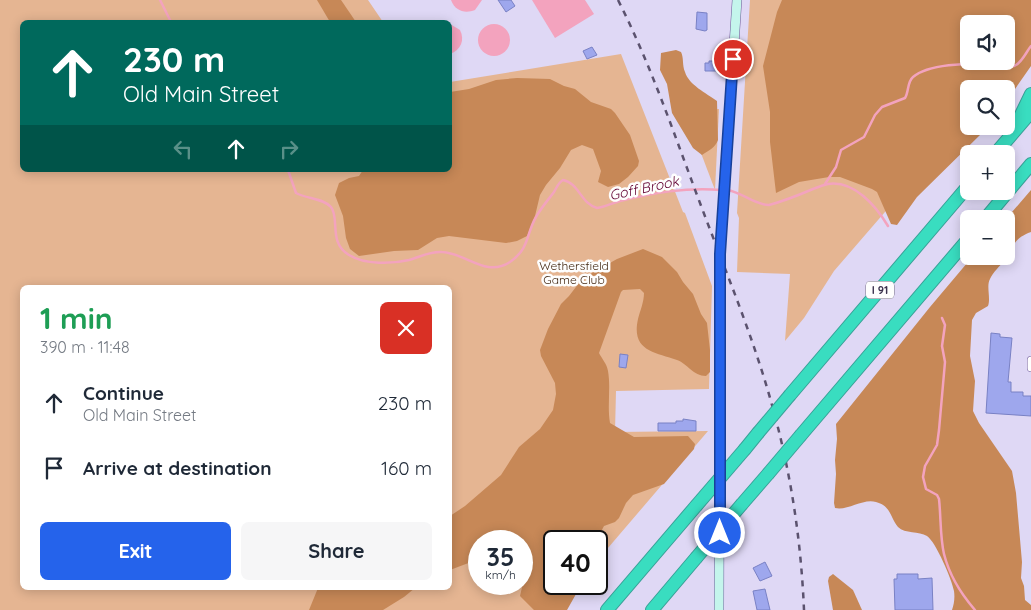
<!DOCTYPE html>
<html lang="en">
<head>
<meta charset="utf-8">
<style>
	body { margin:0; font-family:Quicksand,sans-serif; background:#f6f6f7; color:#1f2937; height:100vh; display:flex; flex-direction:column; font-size:19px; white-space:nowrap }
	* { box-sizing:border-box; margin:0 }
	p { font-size:16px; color:#747a83 }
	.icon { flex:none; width:28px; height:28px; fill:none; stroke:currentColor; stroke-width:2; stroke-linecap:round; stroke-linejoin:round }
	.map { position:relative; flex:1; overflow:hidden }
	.drawer { position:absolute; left:20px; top:285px; width:432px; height:305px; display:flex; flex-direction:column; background:#fff; border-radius:8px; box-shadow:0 2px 12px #0003 }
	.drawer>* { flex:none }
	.top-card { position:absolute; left:20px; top:20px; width:432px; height:152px; border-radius:8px; box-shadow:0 2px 12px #0003; background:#00695c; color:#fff; overflow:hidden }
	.tools { position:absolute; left:960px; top:15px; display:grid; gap:10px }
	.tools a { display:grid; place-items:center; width:55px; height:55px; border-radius:8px; background:#fff; box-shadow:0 2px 12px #0003; font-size:25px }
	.speed { position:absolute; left:468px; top:530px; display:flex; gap:10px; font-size:25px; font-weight:700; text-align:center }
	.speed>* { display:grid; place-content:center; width:65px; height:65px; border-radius:50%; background:#fff; box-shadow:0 2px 12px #0003; line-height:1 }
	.speed small { font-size:12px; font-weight:400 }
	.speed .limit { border:2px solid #111; border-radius:8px; background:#fff; color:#111 }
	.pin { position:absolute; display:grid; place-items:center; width:42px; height:42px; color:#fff; margin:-21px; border:2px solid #fff; border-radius:50%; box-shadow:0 1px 5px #0007 }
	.me { position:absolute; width:55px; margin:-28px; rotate:0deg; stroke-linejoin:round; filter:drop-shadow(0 0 4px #0008) }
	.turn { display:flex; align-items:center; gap:18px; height:105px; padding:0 20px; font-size:22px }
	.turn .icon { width:65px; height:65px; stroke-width:2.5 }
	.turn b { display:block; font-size:35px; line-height:42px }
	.lanes { display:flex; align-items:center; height:48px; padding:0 20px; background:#0003; justify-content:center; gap:25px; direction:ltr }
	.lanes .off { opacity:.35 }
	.round { display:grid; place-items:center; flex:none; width:52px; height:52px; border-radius:8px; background:#f6f6f7 }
	.overview { display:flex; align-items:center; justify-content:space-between; height:85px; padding:0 20px }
	h1 { font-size:30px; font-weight:800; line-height:38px; color:#1e9e55 }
	.action { display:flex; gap:10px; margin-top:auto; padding:10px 20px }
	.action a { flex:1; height:58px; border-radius:8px; background:#2563eb; color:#fff; font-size:20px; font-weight:800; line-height:58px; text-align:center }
	.action a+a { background:#f6f6f7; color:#1f2937 }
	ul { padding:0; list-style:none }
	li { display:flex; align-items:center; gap:15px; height:65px; padding:0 20px }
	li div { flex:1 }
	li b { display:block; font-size:19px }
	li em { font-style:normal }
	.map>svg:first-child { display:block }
	.green { fill:#e5b592; fill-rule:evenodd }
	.forest { fill:#c78857; fill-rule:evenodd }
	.water { fill:#f3a3be }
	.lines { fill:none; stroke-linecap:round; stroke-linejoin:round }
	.stream { stroke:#f3a3be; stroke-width:2.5 }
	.building { fill:#9ea7ed; stroke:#7981c4 }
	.street-casing { stroke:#6e5999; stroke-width:8 }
	.secondary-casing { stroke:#6e5999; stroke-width:10 }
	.highway-casing { stroke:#39a198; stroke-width:14 }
	.street { stroke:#fff; stroke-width:7 }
	.secondary { stroke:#c4f5ec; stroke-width:9 }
	.highway { stroke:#39ddc0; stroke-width:12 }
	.rail { stroke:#5b526e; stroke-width:2.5; stroke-dasharray:6 6; stroke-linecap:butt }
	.highway-bridge-casing { stroke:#39a198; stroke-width:14; stroke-linecap:butt }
	.highway-bridge { stroke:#39ddc0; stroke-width:12 }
	.route-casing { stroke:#184099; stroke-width:12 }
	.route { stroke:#2563eb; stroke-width:9 }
	.labels { text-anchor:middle; stroke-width:5; stroke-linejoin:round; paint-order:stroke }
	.shield { fill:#fefefe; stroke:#756e82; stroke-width:1 }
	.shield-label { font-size:11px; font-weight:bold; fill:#3a314d }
	.park-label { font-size:12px; fill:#422711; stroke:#fefefe }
	.water-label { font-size:14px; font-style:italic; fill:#610032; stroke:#fefefe }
</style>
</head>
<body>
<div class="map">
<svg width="1031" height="610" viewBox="0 0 1031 610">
	<rect width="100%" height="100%" fill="#dfd8f5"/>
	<g class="green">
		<path d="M0,0H368L383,22H22V170H450V82L621,54L683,212L685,213L712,286L709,389L616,391L615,432L708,431L596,562V541H554V584L556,610H0ZM22,288H450V588H22ZM479,541H521V584H479Z"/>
		<path d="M750,0H1031L1003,72L969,89L891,205L834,271L804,318L785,341L790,274L737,272L739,218L737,213ZM969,24H1006V61H969Z"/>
		<polygon points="719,109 715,190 685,111"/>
	</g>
	<g class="forest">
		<polygon points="317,0 341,0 356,22 330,22"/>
		<path d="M782,0H1031V66L1006,102V89H969V126H987L980,135L917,197L897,225L891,224L877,192L872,189L840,177H829L799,182L776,193L770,142V112L763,66L777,12ZM969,24H1006V61H969Z"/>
		<path d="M676,50L681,52C684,58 682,65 685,72C689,85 706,93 717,101L718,140C715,148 709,150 702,155L693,148L672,113L667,84L660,70L661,53Z"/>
		<polygon points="517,78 550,79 564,86 575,89 591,102 611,109 615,113 630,135 639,161 638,166 628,177 619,184 608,187 598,182 601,171 593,149 582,145 571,150 560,168 546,185 540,195 535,216 527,236 517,241 506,243 449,236 437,238 418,250 394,251 359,256 350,249 346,238 343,216 335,195 339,183 349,178 359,176 363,170 450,170 450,92 469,89 496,80"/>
		<path d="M1031,190V232C1012,239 1015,246 1005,260C1000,266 993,272 990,279C986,286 991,298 988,306L976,313L972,320L970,356L975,381L973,411L979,423L1012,471L1016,493L1022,562L1021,578L1024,586L1025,600L1031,605V610H952C954,604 955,598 954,591C952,580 936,542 927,536C919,531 905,534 898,527C890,517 891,506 876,502C863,498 848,511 835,508L834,503L836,474L835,460L837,439L836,424L930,307L973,256H1006V219Z"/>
		<path d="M643,249L662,257L677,272L683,282L693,294L701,314L707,323L710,350V372L706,376C693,376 688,364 677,360C654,352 631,351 638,319C640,311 644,302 644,293L640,289L623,290L621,292L599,353C602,359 607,364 608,371C611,388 607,406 610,423L634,437L688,436L695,444L694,449L664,484L633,495L626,503L619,518L615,522L604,526L596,541H554V584H579L580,587L567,610H534L520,596L523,583L529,574V568L521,557V541H479V559L450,570V516L465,506L501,475L519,447L540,429L553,410L556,394L555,383L541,356L540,350L548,329L561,304L569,296L579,283L592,273L617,259Z"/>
		<polygon points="833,574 853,590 862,610 833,610 828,581 829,577"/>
		<polygon points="318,588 415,588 404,597 383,610 309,610"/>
	</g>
	<g class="water">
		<path d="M451,0H482L475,10C465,14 455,11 451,0Z"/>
		<polygon points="532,0 585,0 594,14 555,38"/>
		<path d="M450,24L460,30C465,40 461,50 450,54Z"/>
		<circle cx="494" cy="40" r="16"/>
	</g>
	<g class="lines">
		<g class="stream">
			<polyline points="160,0 171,22"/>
			<path d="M288,170L296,193C307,199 323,198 331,207C340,218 328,243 349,255C365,265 392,264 409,260C420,257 430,251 442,252C466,253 486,278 510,262C530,248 526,234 536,217C541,208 548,200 554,192C557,187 558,183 563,180C579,183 581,204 597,208C605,207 612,203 620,201C653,193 686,187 721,190"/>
			<path d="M825,184L836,167L841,150L864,137L875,115L882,107L905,98C909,92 907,82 913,77C928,64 968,63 988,64C996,64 1006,70 1014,66C1022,63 1026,52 1031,46"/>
			<path d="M727,190C742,192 754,205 769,205C784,201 799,195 813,189C818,187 823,185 828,184C854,180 876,206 888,226"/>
			<path d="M942,318L945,325L942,346L945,362L939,430L937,445L925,466L923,477L926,489L937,495L939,499C941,517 940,537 944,554C949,574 962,595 975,610"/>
		</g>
	</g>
	<g class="building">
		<polygon points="498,0 511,0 515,6 506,12"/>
		<polygon points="697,12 707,13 707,30 705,31 696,29"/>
		<polygon points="592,47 597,55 587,59 583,51"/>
		<polygon points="709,61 717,61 717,71 705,71 705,63 709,63"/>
		<polygon points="991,333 1000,334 1000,337 1012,338 1008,382 1011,382 1011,392 1023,392 1023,396 1031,396 1031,416 986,413"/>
		<polygon points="620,354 628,355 626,368 619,367"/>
		<polygon points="683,419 696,421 696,431 658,431 658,423 676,423 676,421 683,421"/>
		<polygon points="765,562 772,576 760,581 753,568"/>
		<polygon points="897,574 918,574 918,579 932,578 933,610 895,610 894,579 897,579"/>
		<polygon points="765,589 770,610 757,610 753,591"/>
	</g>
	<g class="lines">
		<defs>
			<polyline id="street" points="1031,360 1031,368"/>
			<polyline id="secondary" points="719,610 720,254 737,0"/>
			<g id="highway">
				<polyline points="1018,121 1031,94"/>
				<polyline points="995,154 1031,112"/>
				<polyline points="985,219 1031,164"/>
				<polyline points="790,395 969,185"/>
				<polyline points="801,435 969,238"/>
				<polyline points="745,449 758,433"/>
				<polyline points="742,504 768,474"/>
				<polyline points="607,610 696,506"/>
				<polyline points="652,610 696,558"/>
			</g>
		</defs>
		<use href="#street" class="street-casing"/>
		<use href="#secondary" class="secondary-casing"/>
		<use href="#highway" class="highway-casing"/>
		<use href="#street" class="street"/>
		<use href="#secondary" class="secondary"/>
		<use href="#highway" class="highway"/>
		<path class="rail" d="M618,0C651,65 674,134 700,203C725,270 753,336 772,405C791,473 801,540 804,610"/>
		<defs>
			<g id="highway-bridge">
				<polyline points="758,433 790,395"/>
				<polyline points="768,474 801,435"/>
				<polyline points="696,506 745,449"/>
				<polyline points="696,558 742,504"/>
			</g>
		</defs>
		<use href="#highway-bridge" class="highway-bridge-casing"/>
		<use href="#highway-bridge" class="highway-bridge"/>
	</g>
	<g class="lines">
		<defs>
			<polyline id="route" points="720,533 720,254 733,59"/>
		</defs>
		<use href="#route" class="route-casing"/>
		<use href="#route" class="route"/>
	</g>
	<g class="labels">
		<rect class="shield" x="866" y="281.5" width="28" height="17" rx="4"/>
		<g class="shield-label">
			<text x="880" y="294">I 91</text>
		</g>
		<g class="park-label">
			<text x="574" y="270">Wethersfield<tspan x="574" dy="14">Game Club</tspan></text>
		</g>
		<g class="water-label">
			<text transform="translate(644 188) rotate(-12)" y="5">Goff Brook</text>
		</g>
	</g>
</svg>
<div class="tools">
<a><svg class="icon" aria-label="sound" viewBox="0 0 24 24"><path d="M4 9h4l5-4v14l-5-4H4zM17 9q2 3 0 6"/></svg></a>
<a><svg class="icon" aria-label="search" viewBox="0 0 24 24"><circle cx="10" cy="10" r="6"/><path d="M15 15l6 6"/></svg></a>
<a>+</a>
<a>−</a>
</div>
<div class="speed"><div>35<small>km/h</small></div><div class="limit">40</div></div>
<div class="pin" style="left:733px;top:59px;background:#d93025"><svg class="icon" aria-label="arrive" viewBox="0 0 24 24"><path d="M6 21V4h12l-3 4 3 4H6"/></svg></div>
<svg class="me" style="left:720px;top:533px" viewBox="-20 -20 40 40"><circle r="17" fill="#2563eb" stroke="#fff" stroke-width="3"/><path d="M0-11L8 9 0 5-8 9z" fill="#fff"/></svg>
<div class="top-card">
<div class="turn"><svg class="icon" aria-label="ahead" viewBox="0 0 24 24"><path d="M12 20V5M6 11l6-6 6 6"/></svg><div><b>230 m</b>Old Main Street</div></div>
<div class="lanes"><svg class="icon off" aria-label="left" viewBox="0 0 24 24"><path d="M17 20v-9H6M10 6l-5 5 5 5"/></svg><svg class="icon" aria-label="ahead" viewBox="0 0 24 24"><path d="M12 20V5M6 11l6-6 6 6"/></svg><svg class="icon off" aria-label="right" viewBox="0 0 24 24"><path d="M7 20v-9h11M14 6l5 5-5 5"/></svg></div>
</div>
<section class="drawer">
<div class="overview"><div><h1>1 min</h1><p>390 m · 11:48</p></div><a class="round" style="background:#d93025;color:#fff"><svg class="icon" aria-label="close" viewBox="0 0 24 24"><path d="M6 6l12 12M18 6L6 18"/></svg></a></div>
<ul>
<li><svg class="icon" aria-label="ahead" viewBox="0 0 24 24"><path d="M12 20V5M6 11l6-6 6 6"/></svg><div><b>Continue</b><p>Old Main Street</p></div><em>230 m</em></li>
<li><svg class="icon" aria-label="arrive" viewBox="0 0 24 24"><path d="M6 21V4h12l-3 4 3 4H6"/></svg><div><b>Arrive at destination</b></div><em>160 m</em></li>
</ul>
<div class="action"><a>Exit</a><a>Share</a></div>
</section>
</div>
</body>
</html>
